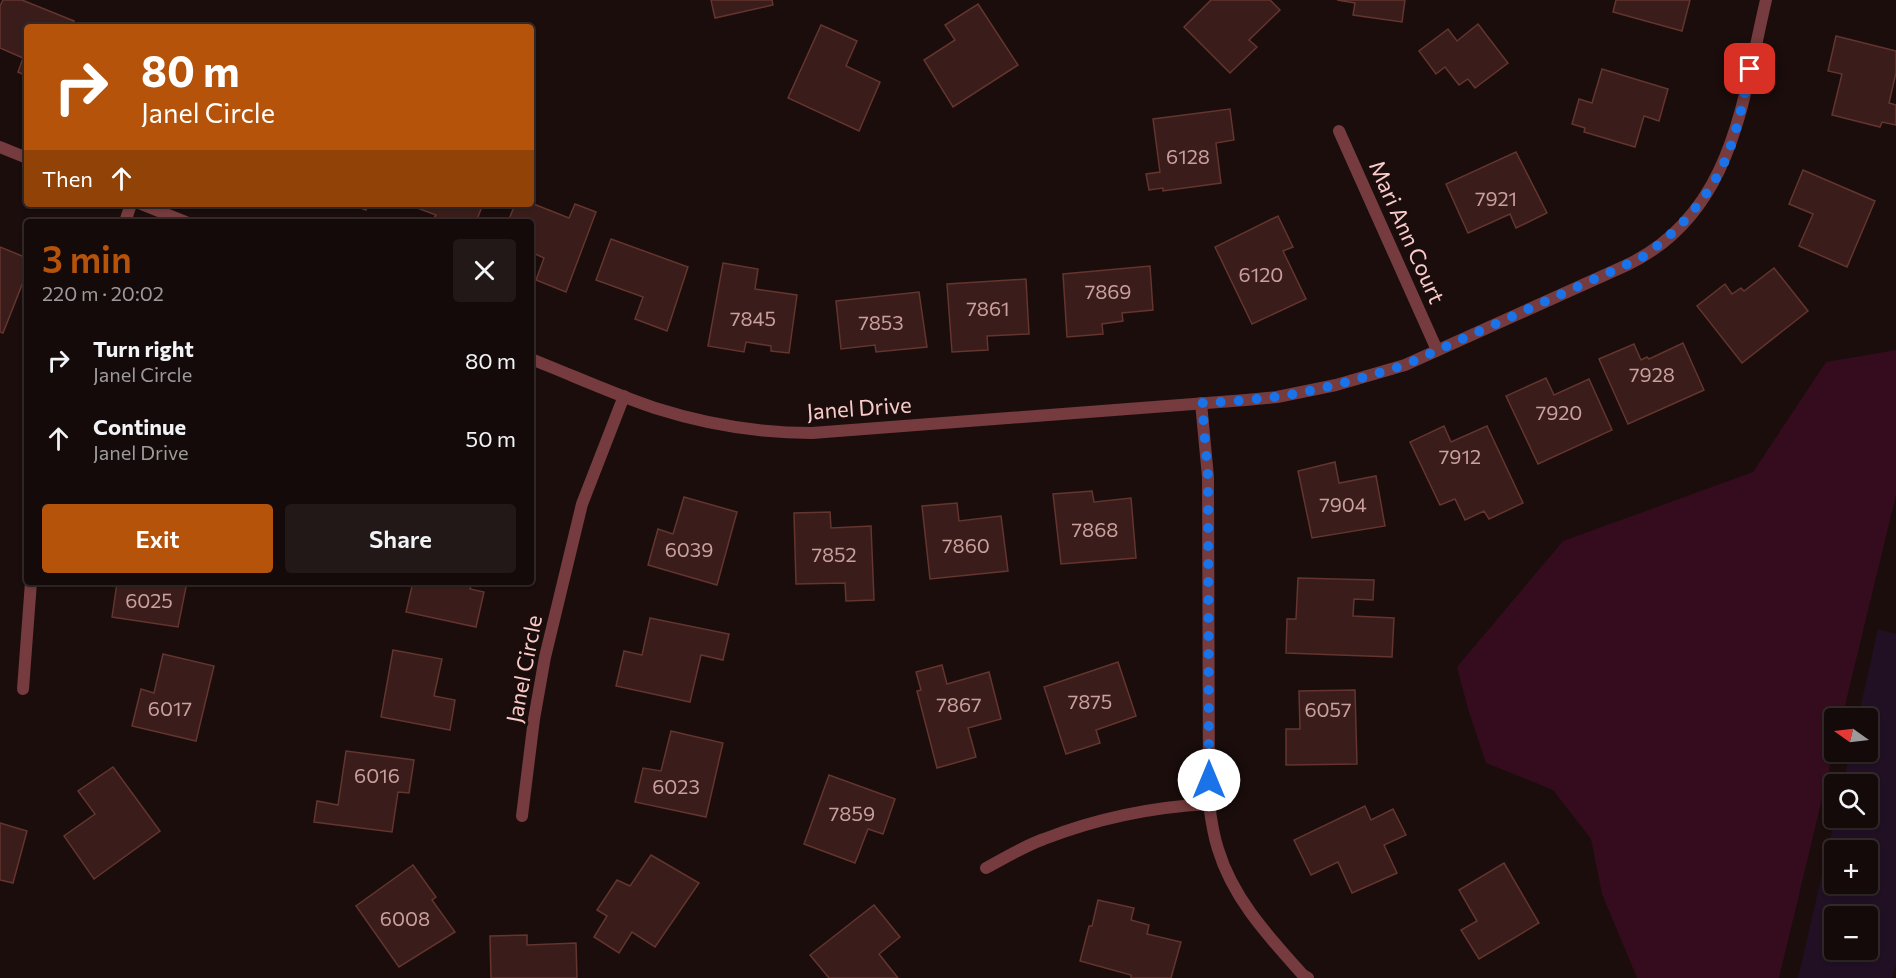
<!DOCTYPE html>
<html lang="en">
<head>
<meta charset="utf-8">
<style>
	body { margin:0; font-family:Commissioner,sans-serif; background:#211817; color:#f1f3f6; height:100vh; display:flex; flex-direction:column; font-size:22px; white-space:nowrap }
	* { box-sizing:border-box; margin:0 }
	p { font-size:20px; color:#9d9a9c }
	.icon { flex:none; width:33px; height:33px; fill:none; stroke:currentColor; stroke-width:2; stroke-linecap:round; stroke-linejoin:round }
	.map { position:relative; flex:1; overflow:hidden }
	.panel { position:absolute; left:24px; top:219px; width:510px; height:366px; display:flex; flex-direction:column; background:#140a09; border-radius:6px; box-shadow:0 2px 4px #0004,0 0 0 2px #332b2a }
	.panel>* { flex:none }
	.banner { position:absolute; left:24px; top:24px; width:510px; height:183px; border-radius:6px; box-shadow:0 2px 4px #0004,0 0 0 2px #332b2a; background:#b45309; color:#fff; overflow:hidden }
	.needle { width:39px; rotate:284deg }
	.buttons { position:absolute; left:1824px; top:708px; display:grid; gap:12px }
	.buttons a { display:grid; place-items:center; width:54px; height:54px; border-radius:6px; background:#140a09; box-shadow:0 2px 4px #0004,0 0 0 2px #332b2a; font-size:30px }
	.pin { position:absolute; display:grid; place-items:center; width:51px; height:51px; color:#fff; margin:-26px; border-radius:12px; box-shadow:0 3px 9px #0006 }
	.me { position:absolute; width:66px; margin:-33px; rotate:0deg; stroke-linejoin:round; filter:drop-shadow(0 0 4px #0008) }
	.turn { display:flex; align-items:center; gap:21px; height:126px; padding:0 18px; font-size:27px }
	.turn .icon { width:78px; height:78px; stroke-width:2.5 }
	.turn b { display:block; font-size:42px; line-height:51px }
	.then { display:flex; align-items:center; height:57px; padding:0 18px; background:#0003; gap:12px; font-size:22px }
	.round { display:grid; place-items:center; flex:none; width:63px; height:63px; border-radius:6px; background:#211817 }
	.summary { display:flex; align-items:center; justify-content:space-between; height:102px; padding:0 18px }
	h1 { font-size:36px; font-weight:600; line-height:45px; color:#b45309 }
	.cta { display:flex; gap:12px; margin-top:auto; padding:12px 18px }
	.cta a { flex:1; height:69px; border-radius:6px; background:#b45309; color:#fff; font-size:24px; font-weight:600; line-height:69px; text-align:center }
	.cta a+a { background:#211817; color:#f1f3f6 }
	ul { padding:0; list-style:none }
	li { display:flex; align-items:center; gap:18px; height:78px; padding:0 18px }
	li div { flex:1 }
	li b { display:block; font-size:22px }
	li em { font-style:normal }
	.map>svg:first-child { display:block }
	.green { fill:#211024; fill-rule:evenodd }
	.water { fill:#340c1e }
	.building { fill:#3a1d1a; stroke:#64342e; stroke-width:1.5 }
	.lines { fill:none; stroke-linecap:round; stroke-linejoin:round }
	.minor { stroke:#753b3e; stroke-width:12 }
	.route { stroke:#1a73e8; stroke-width:10; stroke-dasharray:0 18 }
	.labels { text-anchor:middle; stroke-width:6; stroke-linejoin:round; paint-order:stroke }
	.number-label { font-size:20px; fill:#caa09e }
	.street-label { font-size:22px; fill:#facbca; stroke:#1a0d0c }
</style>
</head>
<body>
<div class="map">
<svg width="1896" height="978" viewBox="0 0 1896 978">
	<rect width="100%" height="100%" fill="#1a0d0c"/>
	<path class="green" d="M1878,629L1896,634V965L1892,978H1798L1835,818H1868V784H1843L1850,752H1868V718H1858ZM1834,850H1868V884H1834ZM1834,916H1868V950H1834Z"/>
	<polygon class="water" points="1896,350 1896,495 1842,718 1834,718 1834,749 1779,978 1637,978 1602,894 1591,839 1553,790 1486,763 1468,709 1457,667 1563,541 1753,472 1826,362"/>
	<g class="building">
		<polygon points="3,0 22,0 74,21 71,27 27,27 27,76 18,72 23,58 0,48 0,6"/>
		<polygon points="711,0 772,0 773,5 715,18"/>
		<polygon points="1211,0 1270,0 1280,10 1249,40 1257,47 1230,73 1184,27"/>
		<polygon points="1337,0 1405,0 1402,22 1353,15 1355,3"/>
		<polygon points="1616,0 1690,0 1682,31 1613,12"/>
		<polygon points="978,4 1018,65 953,107 924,60 955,40 945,25"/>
		<polygon points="1478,24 1508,63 1475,88 1468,79 1459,85 1445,67 1436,74 1419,51 1448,29 1457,41"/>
		<polygon points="821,25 857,41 846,66 880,82 859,131 788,98"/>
		<polygon points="1836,36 1896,51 1896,73 1889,103 1896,105 1896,125 1882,122 1880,127 1832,115 1842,74 1828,71"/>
		<polygon points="1602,69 1668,89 1659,121 1644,116 1635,147 1584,132 1585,128 1572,124 1579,99 1592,103"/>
		<polygon points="1230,109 1234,140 1216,143 1221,183 1163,191 1163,188 1149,190 1146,174 1160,172 1153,119"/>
		<polygon points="1516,152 1547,213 1516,228 1510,214 1468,233 1446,184"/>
		<polygon points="1803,170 1875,201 1847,267 1799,246 1813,214 1789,204"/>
		<polygon points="531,203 569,218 575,204 596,212 566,292 536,280 544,258 531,252 531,222 508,222 515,204"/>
		<polygon points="350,204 368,204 366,210"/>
		<polygon points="407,204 483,204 476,222 441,222 434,218 436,215"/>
		<polygon points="1278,216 1293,247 1283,251 1306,299 1252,324 1215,247"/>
		<polygon points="611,239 688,267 667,331 635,319 643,297 596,280"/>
		<polygon points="0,247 27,258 27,272 3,333 0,332"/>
		<polygon points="723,263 758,269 755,289 797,295 789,353 771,351 771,346 746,342 744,352 708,346"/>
		<polygon points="1150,266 1153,310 1122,313 1123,321 1102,324 1103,334 1067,337 1063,274"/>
		<polygon points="1774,268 1808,311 1742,363 1697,306 1725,284 1732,294 1741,288 1744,291"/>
		<polygon points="1026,279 1029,334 987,336 988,350 952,352 947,284"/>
		<polygon points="919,292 927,347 876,352 875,345 841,349 836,301"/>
		<polygon points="1683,343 1704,390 1628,424 1599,359 1634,344 1641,360 1647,357 1649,359"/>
		<polygon points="1546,378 1554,395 1589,379 1612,430 1538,464 1506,396"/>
		<polygon points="1444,426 1451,442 1487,426 1523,503 1489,519 1484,511 1465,520 1455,499 1440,505 1410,442"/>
		<polygon points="1335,462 1339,483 1376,476 1385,526 1312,538 1298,471"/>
		<polygon points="1092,491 1094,502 1131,498 1136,558 1061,564 1053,494"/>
		<polygon points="684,497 737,512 717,585 648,565 658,529 673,534"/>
		<polygon points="957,503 959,521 1001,516 1008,571 930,579 922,506"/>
		<polygon points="830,512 831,528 871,526 874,600 846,601 845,583 796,584 794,513"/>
		<polygon points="1298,578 1374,580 1373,600 1354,599 1353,616 1394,618 1392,657 1286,653 1287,619 1296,619"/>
		<polygon points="132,582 187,582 178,627 112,617 117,583 131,585"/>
		<polygon points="413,582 472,582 470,589 484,592 476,627 406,612"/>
		<polygon points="650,618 729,634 723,660 701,655 690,702 616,686 624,651 642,655"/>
		<polygon points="393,650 442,659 434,696 455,700 450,730 381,717"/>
		<polygon points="163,654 214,666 196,741 132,726 141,689 154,693"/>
		<polygon points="1118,662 1136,716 1096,730 1100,743 1066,754 1044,687"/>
		<polygon points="942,665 947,684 989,672 1001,719 968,728 976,757 937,768 917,691 921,690 916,672"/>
		<polygon points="1355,690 1357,764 1286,765 1286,729 1300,729 1299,691"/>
		<polygon points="671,731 723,743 706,817 635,802 643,768 661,771"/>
		<polygon points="346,751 414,760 409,793 398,792 392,832 314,822 317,801 338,805"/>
		<polygon points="113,767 160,831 94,879 64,836 95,814 78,791"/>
		<polygon points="829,775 895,799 883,834 868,829 855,863 804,844"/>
		<polygon points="1365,806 1371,820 1393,809 1406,835 1384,845 1397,873 1352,893 1338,862 1311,875 1294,840"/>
		<polygon points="0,823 27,831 13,883 0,880"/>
		<polygon points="651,855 699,883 655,947 632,932 619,953 594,937 607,916 597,910 617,880 630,886"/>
		<polygon points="1504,863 1539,923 1479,959 1461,930 1477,921 1459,890"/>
		<polygon points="413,865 436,897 432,900 455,932 399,967 356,906"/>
		<polygon points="1098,900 1134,908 1131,920 1149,925 1147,934 1181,942 1171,978 1131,978 1131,975 1080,961 1089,926 1092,926"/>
		<polygon points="874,905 900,937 879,954 898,978 829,978 810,955"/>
		<polygon points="527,935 527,945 576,943 577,978 491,978 490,936"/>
	</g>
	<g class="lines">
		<g class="minor">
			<polyline points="1339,131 1437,350"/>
			<polyline points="0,147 27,158"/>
			<polyline points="141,204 186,222"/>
			<polyline points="125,222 131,204"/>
			<path d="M531,359C572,375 613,394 655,408C705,424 759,433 812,433L1246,400L1277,397L1336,385L1405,365L1627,265C1733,214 1742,102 1766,0"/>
			<path d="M1201,403L1208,477L1209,804C1211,819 1213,834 1218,849C1233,899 1269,937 1303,975L1308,978"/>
			<polyline points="23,689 31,582"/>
			<polyline points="522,816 534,719 545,657 582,504 624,396"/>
			<path d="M986,868C1005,858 1024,846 1044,839C1098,818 1152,807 1209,804"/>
		</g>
	</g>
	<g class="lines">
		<path class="route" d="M1209,780L1208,477L1202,403C1226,402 1251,400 1275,397C1319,391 1362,378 1405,365L1641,258C1684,228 1719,187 1734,136C1741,114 1745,91 1750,69"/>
	</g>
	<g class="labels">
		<g class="number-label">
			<text x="1188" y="164">6128</text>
			<text x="1496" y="206">7921</text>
			<text x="1261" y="282">6120</text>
			<text x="1108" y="299">7869</text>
			<text x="988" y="316">7861</text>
			<text x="753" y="326">7845</text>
			<text x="881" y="330">7853</text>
			<text x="1652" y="382">7928</text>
			<text x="1559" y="420">7920</text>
			<text x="1460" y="464">7912</text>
			<text x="1343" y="512">7904</text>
			<text x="1095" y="537">7868</text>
			<text x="966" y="553">7860</text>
			<text x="689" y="557">6039</text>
			<text x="834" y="562">7852</text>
			<text x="149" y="608">6025</text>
			<text x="1090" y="709">7875</text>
			<text x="959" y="712">7867</text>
			<text x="170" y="716">6017</text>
			<text x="1328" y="717">6057</text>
			<text x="377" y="783">6016</text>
			<text x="676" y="794">6023</text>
			<text x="852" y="821">7859</text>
			<text x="405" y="926">6008</text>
		</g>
		<g class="street-label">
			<text transform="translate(1407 232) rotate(66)" y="8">Mari Ann Court</text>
			<text transform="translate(859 408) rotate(-4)" y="8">Janel Drive</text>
			<text transform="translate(524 669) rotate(-79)" y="8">Janel Circle</text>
		</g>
	</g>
</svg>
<div class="buttons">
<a><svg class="needle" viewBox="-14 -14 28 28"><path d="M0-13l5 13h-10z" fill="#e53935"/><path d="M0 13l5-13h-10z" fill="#9d9a9c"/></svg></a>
<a><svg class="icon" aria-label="search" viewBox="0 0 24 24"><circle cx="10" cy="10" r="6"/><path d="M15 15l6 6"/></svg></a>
<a>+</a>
<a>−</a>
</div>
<div class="pin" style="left:1750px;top:69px;background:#d93025"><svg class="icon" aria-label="arrive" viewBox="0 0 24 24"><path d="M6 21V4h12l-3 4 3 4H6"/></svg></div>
<svg class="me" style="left:1209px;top:780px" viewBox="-20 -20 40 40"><circle r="19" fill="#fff"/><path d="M0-13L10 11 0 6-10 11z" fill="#1a73e8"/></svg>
<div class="banner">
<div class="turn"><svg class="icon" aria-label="right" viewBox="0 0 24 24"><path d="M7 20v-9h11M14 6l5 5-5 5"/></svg><div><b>80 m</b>Janel Circle</div></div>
<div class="then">Then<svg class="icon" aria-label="ahead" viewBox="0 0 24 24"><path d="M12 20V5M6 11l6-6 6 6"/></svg></div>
</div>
<section class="panel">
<div class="summary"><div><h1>3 min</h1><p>220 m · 20:02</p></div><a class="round"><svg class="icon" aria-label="close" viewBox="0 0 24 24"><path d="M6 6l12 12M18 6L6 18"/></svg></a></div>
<ul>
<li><svg class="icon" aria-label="right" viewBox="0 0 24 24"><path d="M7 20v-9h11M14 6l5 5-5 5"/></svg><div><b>Turn right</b><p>Janel Circle</p></div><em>80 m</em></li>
<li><svg class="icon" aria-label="ahead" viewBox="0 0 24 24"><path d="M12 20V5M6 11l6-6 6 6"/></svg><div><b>Continue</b><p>Janel Drive</p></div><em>50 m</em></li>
</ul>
<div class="cta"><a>Exit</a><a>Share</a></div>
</section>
</div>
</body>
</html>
